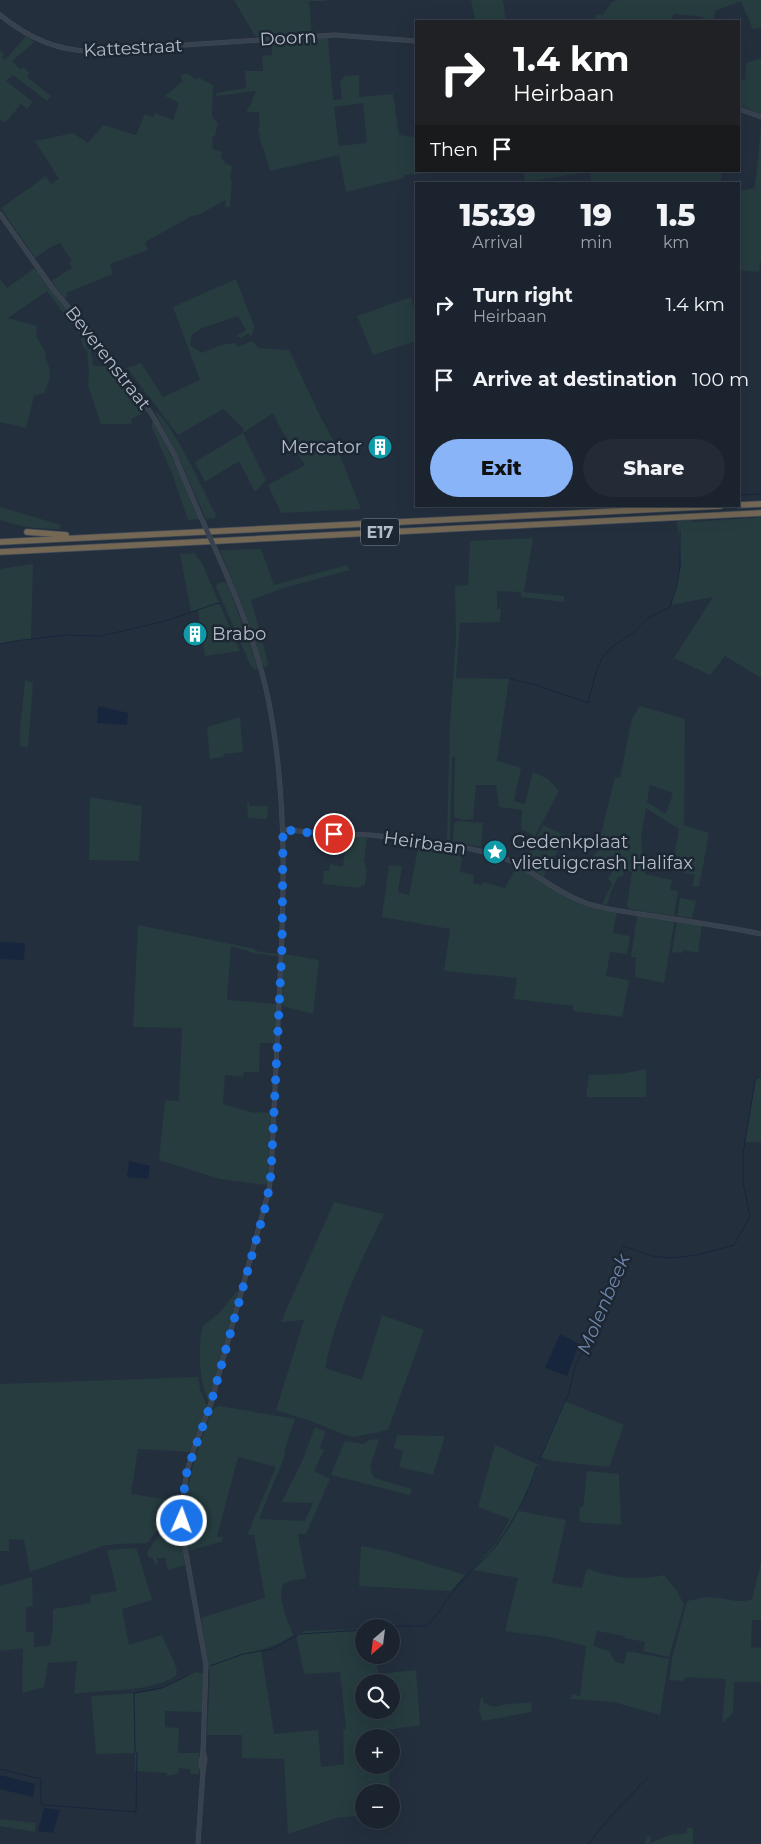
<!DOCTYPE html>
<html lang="en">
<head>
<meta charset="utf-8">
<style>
	body { margin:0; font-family:Montserrat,sans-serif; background:#242b36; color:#f1f3f6; height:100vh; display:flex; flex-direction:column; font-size:19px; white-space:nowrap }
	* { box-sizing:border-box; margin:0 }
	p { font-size:16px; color:#a0a4aa }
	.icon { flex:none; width:28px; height:28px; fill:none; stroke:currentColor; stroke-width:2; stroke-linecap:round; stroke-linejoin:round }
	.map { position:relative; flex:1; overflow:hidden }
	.details { position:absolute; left:415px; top:182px; width:325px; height:325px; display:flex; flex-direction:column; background:#1b232e; border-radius:0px; box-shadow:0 5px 20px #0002,0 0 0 1px #39404a }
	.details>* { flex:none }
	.top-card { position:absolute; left:415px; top:20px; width:325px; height:152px; border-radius:0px; box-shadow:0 5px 20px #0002,0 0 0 1px #39404a; background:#202124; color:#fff; overflow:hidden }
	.needle { width:32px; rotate:208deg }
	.fabs { position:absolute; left:355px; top:1619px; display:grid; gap:10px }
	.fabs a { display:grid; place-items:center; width:45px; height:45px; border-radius:50%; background:#1b232e; box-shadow:0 5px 20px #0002,0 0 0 1px #39404a; font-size:25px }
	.pin { position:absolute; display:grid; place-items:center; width:42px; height:42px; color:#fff; margin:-21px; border:2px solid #fff; border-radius:50%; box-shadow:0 1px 5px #0007 }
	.me { position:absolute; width:55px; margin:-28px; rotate:2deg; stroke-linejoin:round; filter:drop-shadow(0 0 4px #0008) }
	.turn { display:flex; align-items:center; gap:18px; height:105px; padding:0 15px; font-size:22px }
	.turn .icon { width:65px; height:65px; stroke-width:2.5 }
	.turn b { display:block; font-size:35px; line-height:42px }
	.then { display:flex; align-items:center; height:48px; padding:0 15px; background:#0003; gap:10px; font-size:19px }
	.eta { display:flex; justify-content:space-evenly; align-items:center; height:85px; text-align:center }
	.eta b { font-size:30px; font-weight:800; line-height:35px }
	.action { display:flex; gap:10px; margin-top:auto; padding:10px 15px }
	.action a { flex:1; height:58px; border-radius:30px; background:#8ab4f8; color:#111; font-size:20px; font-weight:800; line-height:58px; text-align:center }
	.action a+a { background:#242b36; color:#f1f3f6 }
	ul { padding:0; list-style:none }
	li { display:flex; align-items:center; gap:15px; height:75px; padding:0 15px }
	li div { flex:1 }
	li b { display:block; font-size:19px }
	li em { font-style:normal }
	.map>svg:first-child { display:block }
	.green { fill:#263c3f; fill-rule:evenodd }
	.water { fill:#17263c }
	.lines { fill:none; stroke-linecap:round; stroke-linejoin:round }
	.stream { stroke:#17263c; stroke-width:1 }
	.tertiary-casing { stroke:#414a57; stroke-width:5 }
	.motorway-casing { stroke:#434c59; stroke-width:7 }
	.tertiary { stroke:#38414e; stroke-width:4 }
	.motorway { stroke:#746855; stroke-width:5.5 }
	.tertiary-bridge-casing { stroke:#414a57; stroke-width:5; stroke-linecap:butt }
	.tertiary-bridge { stroke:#38414e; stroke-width:4 }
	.route { stroke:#1a73e8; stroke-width:9; stroke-dasharray:0 16.2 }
	.labels { text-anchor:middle; stroke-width:5; stroke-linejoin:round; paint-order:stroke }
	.shield { fill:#1d2633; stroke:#878f9c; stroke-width:1 }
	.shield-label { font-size:16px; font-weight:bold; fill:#b4bcc9 }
	.street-label { font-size:18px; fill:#b4bcc9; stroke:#1d2633 }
	.poi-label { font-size:18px; fill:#b4bcc9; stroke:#1d2633; text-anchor:start }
	.water-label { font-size:19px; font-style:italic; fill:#6d86a8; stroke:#1d2633 }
</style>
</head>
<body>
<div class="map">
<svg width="761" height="1844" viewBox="0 0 761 1844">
	<rect width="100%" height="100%" fill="#242f3e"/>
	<g class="green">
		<polygon points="234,0 326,0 326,1 309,1 312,34 255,36"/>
		<polygon points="471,0 503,0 506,21 475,21"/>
		<polygon points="617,0 761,0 761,27 753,30 741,1 715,11 714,21 705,21 703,17 674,14 671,21 595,21 596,14 603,15 611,3"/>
		<polygon points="26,36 34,41 33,43 12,61 20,69 24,67 29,73 27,77 51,96 47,101 13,75 6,81 33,102 27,109 21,104 6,122 0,120 0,50 4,54 2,57 5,60"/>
		<path d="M328,38L333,100L342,99L340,82L345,76L359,75V97L393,94L399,135L416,137V171H463L404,175V178L346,192L339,155L270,171L263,147H262L258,128L260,127L259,112H247L248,106L249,108L256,91L216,96V93L246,88L245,71H263L262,56L272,55V42ZM363,103L367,143L339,146L334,107Z"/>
		<polygon points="761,58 761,114 739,105 739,81 745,80 746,63"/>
		<polygon points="187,73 195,79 199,78 213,85 212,114 213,118 218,123 215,136 212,137 213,149 222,152 221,157 226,164 232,166 230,178 232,180 230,207 225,207 226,200 198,215 192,216 145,242 148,250 110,264 113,274 66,293 68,296 65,298 51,281 72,268 69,263 72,261 60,243 49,248 35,258 1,208 46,176 51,184 59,179 35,141 73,133 88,143 103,125 136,135 145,114 153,117 155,113 173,120 179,103 165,96 183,81 180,76"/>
		<polygon points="761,127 761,257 759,272 739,270 739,191 755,188"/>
		<polygon points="523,171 586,171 586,172 525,182"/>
		<polygon points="633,171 722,171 720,184 591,184 590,173"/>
		<path d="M35,268L76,319L81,328L88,349H91L93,366H114L147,411L131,419L132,424H101L88,385L89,372L87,349H84L80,335L47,291L8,318L37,326L36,336L46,353L45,358C53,371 50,380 44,393L34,396L26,428L0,422V279L7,288Z"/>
		<polygon points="236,279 254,326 253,333 250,337 249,333 241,338 236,336 246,330 238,316 202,328 192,334 190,345 202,353 220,345 235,343 238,347 252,341 259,348 289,350 320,416 335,443 361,509 281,513 268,485 305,465 282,431 273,413 243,433 266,480 255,492 239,461 205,482 195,462 243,433 244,429 223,409 178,435 127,368 141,363 163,397 200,380 173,307"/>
		<polygon points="411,297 416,318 416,341 373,355 357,316"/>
		<path d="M155,412C170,417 207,497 216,515L215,518L206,519L177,454Z"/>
		<polygon points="153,421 179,471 199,519 188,520 172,473 151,425"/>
		<path d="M0,507L61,525L60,529C39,529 20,527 0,520Z"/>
		<polygon points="761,517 761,678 725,656 710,675 674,658 713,597 671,605 681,565 677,521 692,520 692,522"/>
		<polygon points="533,538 524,592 564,596 564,602 521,597 521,592 497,591 497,609 500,609 502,595 500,622 460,623 456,678 509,679 497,761 521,768 514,801 525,804 533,772 548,779 559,791 535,836 521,829 522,810 499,807 496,785 476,785 473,819 463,820 454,817 455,757 452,757 450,840 447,840 450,723 456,640 455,586 468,585 470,541"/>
		<polygon points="261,549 274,585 347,565 350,570 283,588 251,600 266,655 268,664 266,668 262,665 252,631 220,550"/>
		<polygon points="194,553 202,563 240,651 205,656 198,610 191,612 180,554"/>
		<polygon points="33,564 31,639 0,644 0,569"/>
		<polygon points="222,582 227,583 258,668 256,671 251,666 216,587 218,583"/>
		<polygon points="25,680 33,683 28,747 20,746 20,729"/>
		<path d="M640,706L685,719L684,825L709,833L699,887L692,886L695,875L672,870L679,829L646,808L641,837L645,874L672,880L670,889L678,891L674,916L629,909L627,905L632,872L628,870L624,872L623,876L618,877L611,891L607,905L602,904L612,884L608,878L612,872L603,866L599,869L589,861L597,851L615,777L620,778L632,718ZM650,785L673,793L666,814L647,802Z"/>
		<polygon points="240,717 243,752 224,754 223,757 210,759 207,727"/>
		<polygon points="90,797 142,806 139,861 89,860"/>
		<polygon points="247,803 249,803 249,806 268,806 267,819 248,818"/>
		<polygon points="459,821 483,823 481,847 453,842 454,823"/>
		<polygon points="543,825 566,836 543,877 523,863"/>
		<polygon points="346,836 367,838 364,862 366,863 365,869 367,869 365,885 361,885 361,888 323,884 324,871 329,871 330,864 343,867"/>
		<path d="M419,844L463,850L460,872L474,875L473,883L482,885L483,882L505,888L517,866C540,881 563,897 590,906C598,909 608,910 617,912L613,933L630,936L627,954L610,952L606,976L629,980L622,1017L573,1011V1006L514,999L517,978L444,971L450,929L382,917L389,865L402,866L398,892L409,895Z"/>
		<polygon points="680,898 696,901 692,918 677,916"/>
		<polygon points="637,916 673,920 674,923 664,983 635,977 636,957 631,957"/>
		<polygon points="677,921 702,925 698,953 683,950 682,953 672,952"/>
		<polygon points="138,925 255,949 255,951 278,954 278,956 257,954 231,946 227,1000 276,1004 274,1043 260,1043 259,1072 244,1072 243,1077 225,1075 223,1104 255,1113 256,1112 271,1113 267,1183 265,1185 220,1179 159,1160 165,1100 179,1101 182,1028 133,1027"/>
		<polygon points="284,954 319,960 313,1014 282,1006"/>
		<polygon points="646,1069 646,1097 586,1097 589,1075 620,1074"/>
		<polygon points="756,1077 761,1077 761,1142 745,1142"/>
		<path d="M334,1202L384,1214C359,1264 336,1314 325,1368L362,1380L382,1315L424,1330L388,1430L354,1437L342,1434L314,1422L276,1410L304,1320L281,1322Z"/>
		<path d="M239,1289L209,1401C199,1384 198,1349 202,1330L204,1325L218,1314Z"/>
		<polygon points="198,1377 200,1389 207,1406 189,1452 138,1449 131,1494 172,1500 158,1530 147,1543 117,1544 103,1546 30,1572 24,1540 9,1539 9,1551 0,1551 0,1384"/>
		<polygon points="564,1401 624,1425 609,1467 552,1461 540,1457"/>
		<path d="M219,1406L295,1419L284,1452L286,1453L259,1519L305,1521L313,1503L282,1502L303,1459L315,1427L326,1432L319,1448L324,1450L314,1471L330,1479L306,1534H298L306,1578L290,1581L283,1584C277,1601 288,1619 293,1635L280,1643L261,1650L274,1734L318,1730L321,1767L344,1764L343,1730L346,1729L340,1672L304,1674L296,1635L305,1631L364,1629V1655H376L378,1674L416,1670L420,1725L388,1730V1737L364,1738V1765H389L390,1792H364V1815L336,1818L288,1834L284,1759L242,1758V1735H207L210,1674L201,1618L265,1598L254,1535H247L276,1467L238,1457L217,1537H222L223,1541L188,1551C180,1496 193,1460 213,1409ZM364,1682H391V1710H364Z"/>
		<polygon points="397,1435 445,1436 433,1475 399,1467 403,1451 394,1448"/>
		<polygon points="379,1439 370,1467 372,1468 371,1472 374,1478 412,1489 410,1495 331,1475 345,1441 363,1444 370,1440"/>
		<path d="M495,1445L539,1465L519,1511L566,1520L552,1583L582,1588L586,1571L589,1569C611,1578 640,1581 664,1575L677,1591L684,1605L669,1657L643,1651L645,1642L625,1638V1636L597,1631L593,1646L609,1651L615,1662L624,1664L627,1651L669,1659L660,1715L613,1702L571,1699L572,1694L580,1696L586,1646L550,1637L505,1631L518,1578L472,1570L497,1542L510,1519L478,1507Z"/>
		<polygon points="587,1471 619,1474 621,1525 579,1522 580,1507 583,1507"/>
		<polygon points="180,1497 180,1529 185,1565 168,1570 165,1558 156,1558 158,1564 155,1565 153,1558 148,1557 147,1552 163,1529 177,1498"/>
		<polygon points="361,1546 387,1551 465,1575 451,1591 359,1586"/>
		<path d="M134,1548L137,1550L152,1600L122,1609L129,1645L162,1635L177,1669L176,1676C146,1694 108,1688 74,1694L77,1661L48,1663L44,1687L22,1693L23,1648L0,1651V1586L32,1577L33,1606L26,1607V1632H34V1647L50,1645L53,1626V1609L91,1603L90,1595L117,1591L107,1550Z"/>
		<path d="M761,1563V1620H752L751,1647L761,1648V1682H734L733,1713L722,1723L726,1679L685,1677L684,1681L669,1680L672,1659L687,1601C694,1600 701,1598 707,1597C722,1596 739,1605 752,1599Z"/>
		<polygon points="196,1672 204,1674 202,1712 165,1711 165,1727 179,1728 178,1753 199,1753 199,1774 191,1774 190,1769 179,1768 178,1774 167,1776 167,1773 135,1771 135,1753 96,1754 91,1696 139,1693 156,1690"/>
		<polygon points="481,1698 483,1698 484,1703 490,1706 497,1707 500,1705 531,1702 532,1712 482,1721 479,1710"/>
		<polygon points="0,1819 36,1823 35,1832 0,1826"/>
		<polygon points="687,1828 693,1828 693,1844 645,1844 647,1837 651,1836 650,1843 670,1835 687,1833"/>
	</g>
	<g class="water">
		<polygon points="98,706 128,713 127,725 97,723"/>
		<polygon points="0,942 25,943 24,960 0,959"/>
		<polygon points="129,1161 150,1166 148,1179 127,1177"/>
		<polygon points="560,1334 579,1344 567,1376 545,1368"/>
		<polygon points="0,1775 35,1784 33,1797 0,1789"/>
		<polygon points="44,1808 60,1810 53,1833 38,1831"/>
	</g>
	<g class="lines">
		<g class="stream">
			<polyline points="739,495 761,494"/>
			<polyline points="23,640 66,635 101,636 165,621 218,603 220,604"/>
			<polyline points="0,644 21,640"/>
			<polyline points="510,679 536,685 588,703 596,672 602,658 612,647 633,633 648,618 670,607 677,585 680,565 680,531"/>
			<polyline points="540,1459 569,1392 575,1367 589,1337 623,1246 653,1256 671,1258 697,1255 734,1245 750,1216 743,1182 743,1154 755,1081 757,1077 761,1078"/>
			<path d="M388,1628L397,1626H427C440,1612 448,1597 460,1583C471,1569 487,1559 497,1544C514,1521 528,1493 537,1466"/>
			<polyline points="210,1666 243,1654 272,1649 300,1634 364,1630"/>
			<polyline points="0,1769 41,1779 41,1803 44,1805 136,1812 137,1755 135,1750 134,1693 162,1688 189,1675"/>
			<polyline points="588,1844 610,1817 649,1776"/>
		</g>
		<defs>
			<g id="tertiary">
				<path d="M0,15C27,37 58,52 94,51L335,35L416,41"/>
				<polyline points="739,109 761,117"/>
				<polyline points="0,214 51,286 132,384 154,418 174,454 199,513"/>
				<path d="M283,829C312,834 341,833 370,835C409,839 451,844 489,853C525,862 551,891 586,903C610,911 636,913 660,917C694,922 728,927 761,934"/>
				<path d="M203,1771L201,1765L203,1752L206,1665L185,1548L182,1504L187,1471L195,1445L211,1403L269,1190L271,1174C274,1116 276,1058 279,1001C284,901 288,801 269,703C260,657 243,614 225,571"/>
				<polyline points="198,1844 203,1771 205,1759 203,1752"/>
			</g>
			<g id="motorway">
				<polyline points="739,505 761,504"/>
				<polyline points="27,532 66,535"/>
				<polyline points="0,542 720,506"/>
				<polyline points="0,552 761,513"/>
			</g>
		</defs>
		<use href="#tertiary" class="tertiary-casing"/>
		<use href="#motorway" class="motorway-casing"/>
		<use href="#tertiary" class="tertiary"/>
		<use href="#motorway" class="motorway"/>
		<defs>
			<polyline id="tertiary-bridge" points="199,513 225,571"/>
		</defs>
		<use href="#tertiary-bridge" class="tertiary-bridge-casing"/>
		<use href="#tertiary-bridge" class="tertiary-bridge"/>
	</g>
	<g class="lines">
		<polyline class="route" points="182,1521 182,1504 187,1471 211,1403 267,1201 271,1174 282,947 283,829 299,832 334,834"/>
	</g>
	<defs>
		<symbol id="building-disc" viewBox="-11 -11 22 22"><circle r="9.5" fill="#0f9aa8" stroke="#1d2633"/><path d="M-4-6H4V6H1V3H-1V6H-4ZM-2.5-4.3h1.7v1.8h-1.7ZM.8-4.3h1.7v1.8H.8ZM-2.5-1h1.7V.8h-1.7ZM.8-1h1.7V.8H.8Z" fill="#fff"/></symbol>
		<symbol id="sight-disc" viewBox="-11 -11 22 22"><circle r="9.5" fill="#0f9aa8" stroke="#1d2633"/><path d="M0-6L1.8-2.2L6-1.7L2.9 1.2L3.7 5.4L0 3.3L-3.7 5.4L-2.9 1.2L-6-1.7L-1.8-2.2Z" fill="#fff"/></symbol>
	</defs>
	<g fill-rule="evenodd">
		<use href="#building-disc" x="366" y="433" width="28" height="28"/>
		<use href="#building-disc" x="181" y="620" width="28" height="28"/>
		<use href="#sight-disc" x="481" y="838" width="28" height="28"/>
	</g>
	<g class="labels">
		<rect class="shield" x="361" y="518.5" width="38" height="27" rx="4"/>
		<g class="shield-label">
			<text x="380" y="538">E17</text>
		</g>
		<g class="street-label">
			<text transform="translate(288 38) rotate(-3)" y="6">Doorn</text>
			<text transform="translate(133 48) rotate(-3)" y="6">Kattestraat</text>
			<text transform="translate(108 358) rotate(52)" y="6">Beverenstraat</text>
			<text transform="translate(425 843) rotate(8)" y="6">Heirbaan</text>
		</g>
		<g class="poi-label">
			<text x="362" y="453" text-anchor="end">Mercator</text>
			<text x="212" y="640">Brabo</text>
			<text x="512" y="848">Gedenkplaat<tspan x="512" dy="21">vlietuigcrash Halifax</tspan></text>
		</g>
		<g class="water-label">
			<text transform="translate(603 1304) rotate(-67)" y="7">Molenbeek</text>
		</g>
	</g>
</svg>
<div class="fabs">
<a><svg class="needle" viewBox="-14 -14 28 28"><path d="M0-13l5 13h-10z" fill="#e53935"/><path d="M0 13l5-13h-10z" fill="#a0a4aa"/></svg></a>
<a><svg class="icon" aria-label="search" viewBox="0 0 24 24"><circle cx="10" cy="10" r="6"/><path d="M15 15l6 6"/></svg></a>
<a>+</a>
<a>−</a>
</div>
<div class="pin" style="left:334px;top:834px;background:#d93025"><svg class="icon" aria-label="arrive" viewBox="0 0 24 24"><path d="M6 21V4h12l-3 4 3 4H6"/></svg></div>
<svg class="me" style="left:182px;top:1521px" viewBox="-20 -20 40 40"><circle r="17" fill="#1a73e8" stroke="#fff" stroke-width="3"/><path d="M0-11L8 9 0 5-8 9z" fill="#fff"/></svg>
<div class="top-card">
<div class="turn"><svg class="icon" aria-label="right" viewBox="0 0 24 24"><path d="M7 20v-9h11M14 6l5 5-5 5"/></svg><div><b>1.4 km</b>Heirbaan</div></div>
<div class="then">Then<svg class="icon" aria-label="arrive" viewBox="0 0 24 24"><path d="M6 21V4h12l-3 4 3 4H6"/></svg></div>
</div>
<section class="details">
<div class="eta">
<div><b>15:39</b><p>Arrival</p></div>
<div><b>19</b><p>min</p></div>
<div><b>1.5</b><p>km</p></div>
</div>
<ul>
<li><svg class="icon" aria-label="right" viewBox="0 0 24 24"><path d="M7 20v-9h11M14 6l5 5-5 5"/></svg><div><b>Turn right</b><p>Heirbaan</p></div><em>1.4 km</em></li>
<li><svg class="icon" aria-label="arrive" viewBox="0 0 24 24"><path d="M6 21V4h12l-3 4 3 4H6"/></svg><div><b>Arrive at destination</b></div><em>100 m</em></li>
</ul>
<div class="action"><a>Exit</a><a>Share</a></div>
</section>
</div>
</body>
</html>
